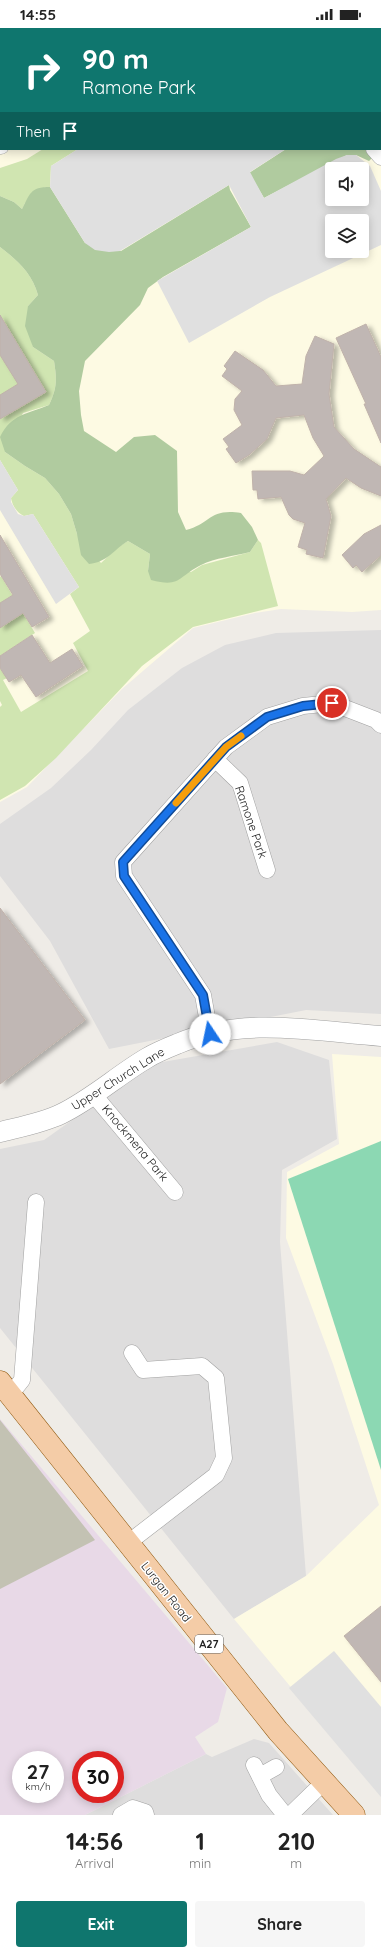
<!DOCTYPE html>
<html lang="en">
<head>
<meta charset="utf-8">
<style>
	body { margin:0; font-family:Quicksand,sans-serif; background:#f6f6f6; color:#222; height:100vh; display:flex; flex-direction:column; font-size:15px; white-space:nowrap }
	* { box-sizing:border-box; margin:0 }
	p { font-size:13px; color:#767676 }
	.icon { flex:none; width:22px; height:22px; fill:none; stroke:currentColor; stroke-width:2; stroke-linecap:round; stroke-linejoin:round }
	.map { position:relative; height:1787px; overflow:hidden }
	.sheet { display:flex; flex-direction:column; background:#fff; flex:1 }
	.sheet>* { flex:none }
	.top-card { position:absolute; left:0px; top:0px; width:381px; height:122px; box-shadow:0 2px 10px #0003; background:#0f766e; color:#fff; overflow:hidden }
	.buttons { position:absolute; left:325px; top:134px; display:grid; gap:8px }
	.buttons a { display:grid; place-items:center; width:44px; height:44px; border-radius:4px; background:#fff; box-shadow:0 2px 10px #0003; font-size:20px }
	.speed { position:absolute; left:12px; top:1723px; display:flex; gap:8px; font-size:20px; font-weight:700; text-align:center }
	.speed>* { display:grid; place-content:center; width:52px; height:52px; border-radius:50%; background:#fff; box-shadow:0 2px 10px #0003; line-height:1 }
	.speed small { font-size:10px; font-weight:400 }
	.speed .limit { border:6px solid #d22; background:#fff; color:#111 }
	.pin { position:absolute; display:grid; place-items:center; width:34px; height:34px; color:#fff; margin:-17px; border:2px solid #fff; border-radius:50%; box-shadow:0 1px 4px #0007 }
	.me { position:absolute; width:44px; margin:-22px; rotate:349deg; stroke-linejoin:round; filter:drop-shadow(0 0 3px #0008) }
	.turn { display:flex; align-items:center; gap:14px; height:84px; padding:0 16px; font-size:18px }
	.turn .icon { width:52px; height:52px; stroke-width:2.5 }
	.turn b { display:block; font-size:28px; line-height:34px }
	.then { display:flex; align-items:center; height:38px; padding:0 16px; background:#0003; gap:8px; font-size:15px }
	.eta { display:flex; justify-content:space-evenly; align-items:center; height:68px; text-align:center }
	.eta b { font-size:24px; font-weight:800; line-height:28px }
	.cta { display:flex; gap:8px; margin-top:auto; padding:8px 16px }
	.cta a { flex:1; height:46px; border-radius:4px; background:#0f766e; color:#fff; font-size:16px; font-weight:800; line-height:46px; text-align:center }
	.cta a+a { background:#f6f6f6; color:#222 }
	.status { display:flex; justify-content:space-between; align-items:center; height:28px; padding:0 20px; background:#fff; direction:ltr }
	.status svg { height:11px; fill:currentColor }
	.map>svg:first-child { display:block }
	.residential { fill:#dedddd }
	.industrial { fill:#e8d9e7; fill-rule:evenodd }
	.education { fill:#fdfae3; fill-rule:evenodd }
	.construction { fill:#c3c2b3 }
	.grass { fill:#d0e5b1 }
	.forest { fill:#b0cb9f }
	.pitch { fill:#8cd8b3 }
	.parking { fill:#e0e0e0; fill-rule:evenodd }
	.building { fill:#c0b7b4; stroke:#c0b2aa; filter:url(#shadow) }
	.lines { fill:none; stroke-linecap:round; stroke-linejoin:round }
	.minor-casing { stroke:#a1a1a1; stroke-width:17 }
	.tertiary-casing { stroke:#a1a1a1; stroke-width:21 }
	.primary-casing { stroke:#8f570c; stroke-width:23 }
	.minor { stroke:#fff; stroke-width:16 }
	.tertiary { stroke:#fff; stroke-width:20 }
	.primary { stroke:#f4cca7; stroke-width:22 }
	.route-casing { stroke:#114b97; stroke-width:10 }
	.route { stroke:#1a73e8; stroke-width:7 }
	.slow { stroke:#f59e0b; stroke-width:7 }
	.labels { text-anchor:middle; stroke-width:3; stroke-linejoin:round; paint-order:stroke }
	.shield { fill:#fff; stroke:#636363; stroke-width:1 }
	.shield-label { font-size:11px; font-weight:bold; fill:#202020 }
	.street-label { font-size:12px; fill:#202020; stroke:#fff }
</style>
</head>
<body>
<div class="status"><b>14:55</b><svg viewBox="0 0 49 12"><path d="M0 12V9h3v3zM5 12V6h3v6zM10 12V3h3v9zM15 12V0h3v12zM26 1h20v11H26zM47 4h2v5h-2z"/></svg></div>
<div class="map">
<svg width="381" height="1787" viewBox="0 0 381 1787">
	<defs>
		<filter id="shadow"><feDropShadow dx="4.5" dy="2.5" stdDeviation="2" flood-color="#0004"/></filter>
	</defs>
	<rect width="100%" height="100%" fill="#efece7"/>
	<g class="residential">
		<polygon points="381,602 381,986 306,982 109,1021 50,913 0,848 0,796 51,760 91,722 128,682 182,640 225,617 276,605"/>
		<polygon points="277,1014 329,1032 337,1111 282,1142 280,1214 306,1548 234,1591 0,1300 0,1121 44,1112 151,1036"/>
		<polygon points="254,1711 269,1715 333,1787 85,1787 206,1726 212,1729"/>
	</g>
	<path class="industrial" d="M0,1391L227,1660L218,1694L195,1709L206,1726L85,1787H0ZM21,1732H55V1766H21ZM81,1732H115V1766H81Z"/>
	<g class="education">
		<path d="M0,0H381V582L352,584L281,581L255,585L193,600L122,661L27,759L0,774ZM1,1H380V121H1ZM332,141H362V171H332ZM332,193H362V223H332Z"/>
		<polygon points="332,1026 381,1029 381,1767 234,1591 306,1548 379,1477 333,1336 286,1210 287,1144 339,1116"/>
	</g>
	<polygon class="construction" points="0,1392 95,1512 0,1561"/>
	<g class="grass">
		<polygon points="43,121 78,121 51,138 50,159 45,159 25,175 22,181 14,174 0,168 0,140 27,131"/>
		<path d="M0,219C17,232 32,245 38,267L28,278L33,319L54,333C57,352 57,360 49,377L23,385L5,424L25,438L45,450L59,466L71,486L77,506L101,535L118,519L128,513L150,526L148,543L191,544L202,537L250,524L258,512L261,515L278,578L193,599L142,638L56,730L25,758L0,772V679L2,677L0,673V640L7,650L3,652L21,684L88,643L73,615L90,603L70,566L79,559L33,486L24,488C17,485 12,477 11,470L18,462L0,432Z"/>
		<polygon points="1,548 35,605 0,628 0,549"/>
	</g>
	<g class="forest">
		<polygon points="286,121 366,121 372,130 369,133 356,127 347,127 264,170 249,145"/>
		<path d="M229,157L230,162L251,199L163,249L148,260L140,277L85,333L79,363L81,387L84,403L116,424L134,409L155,407L177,423L178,484L186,502C211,496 209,480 241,485L252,499L258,512L250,524C234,528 215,530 201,537C177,549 181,560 151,552L148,543L150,526L128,513C113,522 108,534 89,536L81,527L77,506L71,486L59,466L45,450L25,438L5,424L0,409C11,386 28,386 49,377C57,360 57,352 54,333L33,319L25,298L28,278L38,267C32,245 17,232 0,219V168L14,174L22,181C30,166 30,159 50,159L85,215L121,223Z"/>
	</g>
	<polygon class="pitch" points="381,1113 381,1442 288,1151"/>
	<g class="parking">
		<path d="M78,121H286L250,144L264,170L336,131L347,127H356L370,138L381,163V217L270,269L189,315L157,253L251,199L229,157L120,223L109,224L95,222L85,215L50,159L51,138ZM332,141H362V171H332ZM332,193H362V223H332Z"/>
		<polygon points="0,432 18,462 11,470 11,474 18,486 24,488 33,486 79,559 56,576 0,482"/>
		<polygon points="334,1623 381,1679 381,1769 289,1660"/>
	</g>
	<g class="building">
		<polygon points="0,287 46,364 0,391 0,367 18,356 0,327"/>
		<polygon points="366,296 381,329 381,415 364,376 366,376 336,310"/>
		<polygon points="315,308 334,316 329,366 334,399 354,421 381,439 381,468 361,460 346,450 326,471 331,488 323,530 306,526 307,522 298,519 305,495 293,491 289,487 281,469 258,471 257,462 253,462 252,443 290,443 304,447 324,428 313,410 304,387 276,390 267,411 249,427 236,435 226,421 229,419 223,411 242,397 234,382 235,371 242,363 222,348 227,341 224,338 235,323 263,342 276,358 302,356 306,328"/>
		<polygon points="381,497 381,527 362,544 356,537 353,540 342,527 364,506"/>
		<polygon points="0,507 49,589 32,599 23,585 0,600 0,575 13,567 0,546"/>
		<polygon points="32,607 50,635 72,621 83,638 36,669 21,647 9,654 0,640 0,628"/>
		<polygon points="0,880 85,992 0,1056"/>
		<polygon points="381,1578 381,1654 344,1608"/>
	</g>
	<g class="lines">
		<defs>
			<g id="minor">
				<polyline points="108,0 108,1"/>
				<polyline points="286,0 287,1"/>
				<polyline points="184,1 186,0"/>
				<polyline points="206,1 208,0"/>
				<polyline points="0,118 1,118"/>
				<polyline points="374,121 381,129"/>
				<polyline points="215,731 240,755 267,842"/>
				<polyline points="210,1006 203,967 124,848 123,834 226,719 267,689 303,678 332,675 376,692 381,697"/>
				<polyline points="94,1067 175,1164"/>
				<polyline points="10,1367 22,1352 36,1174"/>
				<polyline points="128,1515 216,1447 224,1430 216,1350 202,1338 143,1342 132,1325"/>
				<polyline points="254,1737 269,1767 285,1787"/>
				<polyline points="260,1748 276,1739"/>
				<polyline points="121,1787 133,1780 145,1784 146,1787"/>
				<polyline points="290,1787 324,1754"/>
			</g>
			<path id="tertiary" d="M0,1104C20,1099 42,1095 61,1086C92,1071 118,1047 147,1030C157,1024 167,1020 177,1016C241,988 314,1003 381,1008"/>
			<polyline id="primary" points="0,1354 278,1703 354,1787"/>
		</defs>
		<use href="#minor" class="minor-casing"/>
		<use href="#tertiary" class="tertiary-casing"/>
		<use href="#primary" class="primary-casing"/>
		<use href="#minor" class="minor"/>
		<use href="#tertiary" class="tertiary"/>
		<use href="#primary" class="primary"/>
	</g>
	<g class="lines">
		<defs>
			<polyline id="route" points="210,1006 203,967 124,848 123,834 226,719 267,689 303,678 332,675"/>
		</defs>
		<use href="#route" class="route-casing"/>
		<use href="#route" class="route"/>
		<polyline class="slow" points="176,775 226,719 241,708"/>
	</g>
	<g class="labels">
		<rect class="shield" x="195" y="1607" width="28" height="18" rx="3"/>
		<g class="shield-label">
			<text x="209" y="1620">A27</text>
		</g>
		<g class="street-label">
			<text transform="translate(251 794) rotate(71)" y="4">Ramone Park</text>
			<text transform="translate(118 1051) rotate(-32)" y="4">Upper Church Lane</text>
			<text transform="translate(135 1115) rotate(50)" y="4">Knockmena Park</text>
			<text transform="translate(166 1564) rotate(52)" y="4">Lurgan Road</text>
		</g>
	</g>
</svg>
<div class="buttons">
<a><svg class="icon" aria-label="sound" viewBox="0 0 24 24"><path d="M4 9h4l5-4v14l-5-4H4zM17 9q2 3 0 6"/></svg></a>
<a><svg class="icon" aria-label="layers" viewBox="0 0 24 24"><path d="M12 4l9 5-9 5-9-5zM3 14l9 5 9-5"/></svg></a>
</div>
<div class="speed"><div>27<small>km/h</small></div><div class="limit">30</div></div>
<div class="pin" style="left:332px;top:675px;background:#d93025"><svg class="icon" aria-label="arrive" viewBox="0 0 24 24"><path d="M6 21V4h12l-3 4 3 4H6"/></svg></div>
<svg class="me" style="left:210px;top:1006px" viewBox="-20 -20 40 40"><circle r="19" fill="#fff"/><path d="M0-13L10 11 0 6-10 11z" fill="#1a73e8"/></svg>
<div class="top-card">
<div class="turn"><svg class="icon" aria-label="right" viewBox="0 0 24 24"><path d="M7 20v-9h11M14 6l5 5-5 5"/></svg><div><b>90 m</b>Ramone Park</div></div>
<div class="then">Then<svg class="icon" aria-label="arrive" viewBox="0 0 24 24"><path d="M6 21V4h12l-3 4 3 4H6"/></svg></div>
</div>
</div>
<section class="sheet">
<div class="eta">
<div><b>14:56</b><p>Arrival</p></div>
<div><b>1</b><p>min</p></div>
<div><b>210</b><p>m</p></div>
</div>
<div class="cta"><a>Exit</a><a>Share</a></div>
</section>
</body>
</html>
